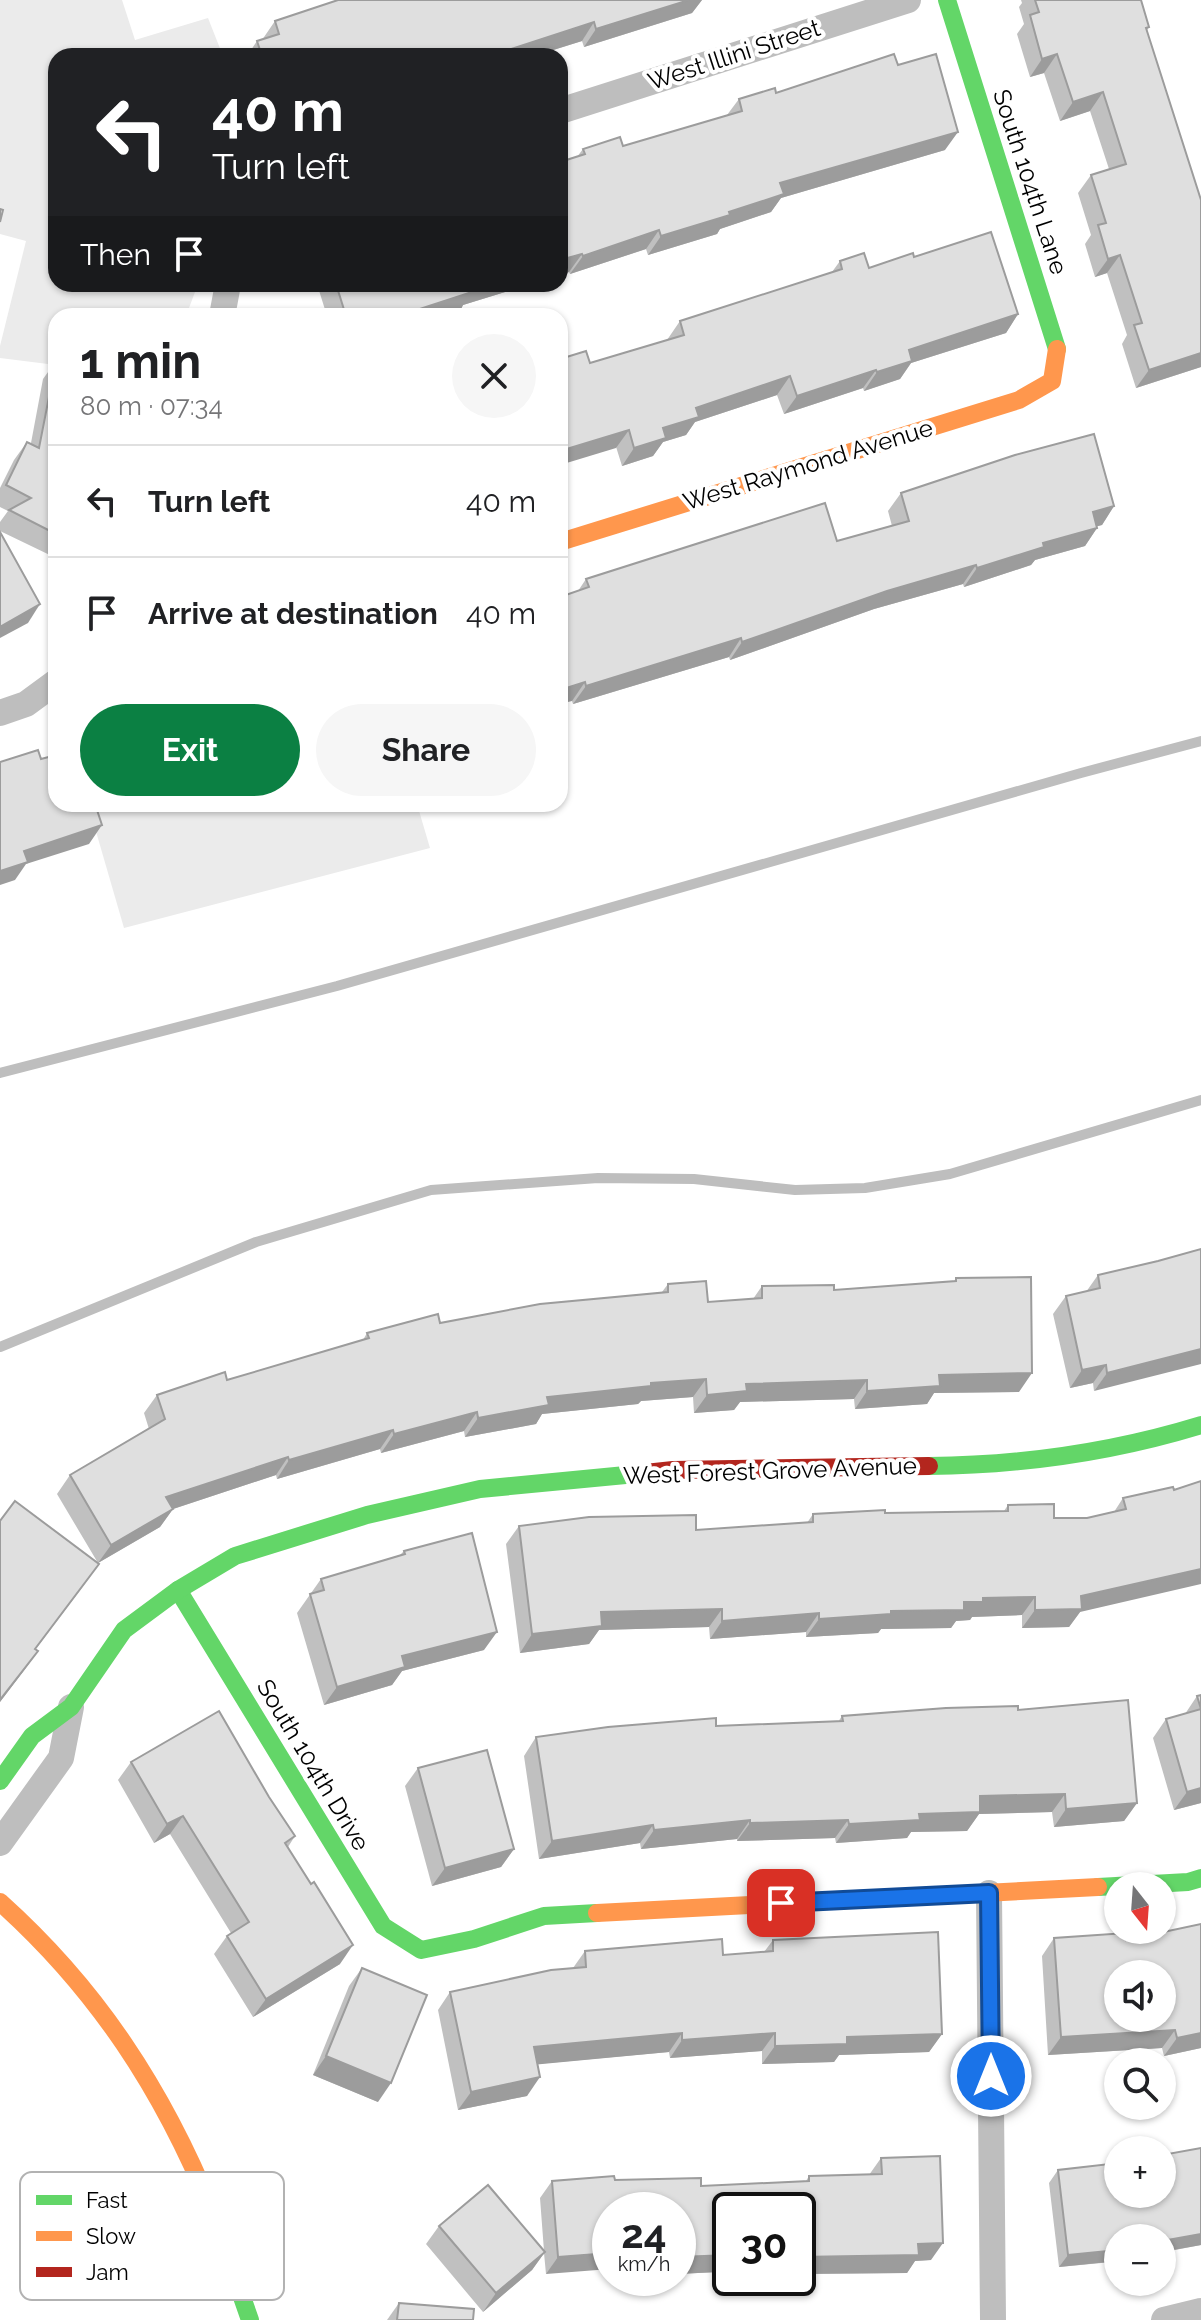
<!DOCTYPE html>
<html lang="en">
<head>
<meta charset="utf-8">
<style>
	body { margin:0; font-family:Raleway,sans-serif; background:#f6f6f6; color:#202124; height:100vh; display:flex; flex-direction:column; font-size:30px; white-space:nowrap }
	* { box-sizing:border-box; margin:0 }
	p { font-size:26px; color:#757577 }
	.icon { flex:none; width:44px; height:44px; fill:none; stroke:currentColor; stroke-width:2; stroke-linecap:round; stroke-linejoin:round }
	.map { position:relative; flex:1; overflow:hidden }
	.sheet { position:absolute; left:48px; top:308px; width:520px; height:504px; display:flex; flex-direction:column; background:#fff; border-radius:24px; box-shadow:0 2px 6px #0004 }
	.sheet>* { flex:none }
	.top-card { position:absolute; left:48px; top:48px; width:520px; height:244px; border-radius:24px; box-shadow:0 2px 6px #0004; background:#202124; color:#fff; overflow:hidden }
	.needle { width:52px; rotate:163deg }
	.fabs { position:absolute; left:1104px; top:1872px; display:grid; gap:16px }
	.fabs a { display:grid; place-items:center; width:72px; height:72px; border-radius:50%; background:#fff; box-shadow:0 2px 6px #0004; font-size:40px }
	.speed { position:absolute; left:592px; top:2192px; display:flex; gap:16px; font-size:40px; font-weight:700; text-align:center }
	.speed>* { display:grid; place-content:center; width:104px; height:104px; border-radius:50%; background:#fff; box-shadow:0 2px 6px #0004; line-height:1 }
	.speed small { font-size:20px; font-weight:400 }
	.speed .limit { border:4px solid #111; border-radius:12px; background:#fff; color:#111 }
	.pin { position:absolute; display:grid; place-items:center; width:68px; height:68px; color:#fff; margin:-34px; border-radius:16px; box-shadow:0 4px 12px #0006 }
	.me { position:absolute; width:88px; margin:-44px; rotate:0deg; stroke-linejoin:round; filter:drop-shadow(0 0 6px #0008) }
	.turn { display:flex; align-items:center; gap:28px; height:168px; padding:0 32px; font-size:36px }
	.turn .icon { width:104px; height:104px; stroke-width:2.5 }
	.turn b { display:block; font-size:56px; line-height:68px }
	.then { display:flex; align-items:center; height:76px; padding:0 32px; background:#0003; gap:16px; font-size:30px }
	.round { display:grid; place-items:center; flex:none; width:84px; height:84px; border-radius:42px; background:#f6f6f6 }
	.head { display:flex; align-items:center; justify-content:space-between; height:136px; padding:0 32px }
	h1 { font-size:48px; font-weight:700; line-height:60px }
	.action { display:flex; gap:16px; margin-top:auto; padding:16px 32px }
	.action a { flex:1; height:92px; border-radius:48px; background:#0b8043; color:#fff; font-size:32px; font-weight:700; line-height:92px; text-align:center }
	.action a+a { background:#f6f6f6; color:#202124 }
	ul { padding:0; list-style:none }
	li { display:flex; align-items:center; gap:24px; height:112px; padding:0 32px; border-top:2px solid #e0e0e0 }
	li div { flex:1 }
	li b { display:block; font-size:30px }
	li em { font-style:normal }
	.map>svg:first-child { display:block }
	.green { fill:#ebebeb }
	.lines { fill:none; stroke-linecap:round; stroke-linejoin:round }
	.stream { stroke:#bebebe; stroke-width:10 }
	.street { stroke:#bebebe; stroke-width:26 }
	.fast { stroke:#63d668; stroke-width:18 }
	.slow { stroke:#ff974d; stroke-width:18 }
	.jam { stroke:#b3261e; stroke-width:18 }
	.wall { fill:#c0c0c0 }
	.shaded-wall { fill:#9c9c9c }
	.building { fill:#dfdfdf; stroke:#9c9c9c; stroke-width:2; fill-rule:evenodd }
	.route-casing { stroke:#114b97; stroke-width:20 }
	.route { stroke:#1a73e8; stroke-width:14 }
	.labels { text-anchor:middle; stroke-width:8; stroke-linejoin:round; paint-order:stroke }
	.street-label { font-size:24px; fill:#000; stroke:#fff }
	.key { fill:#fff; stroke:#b2b2b2; stroke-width:2 }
	.key-label { font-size:22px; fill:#000 }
</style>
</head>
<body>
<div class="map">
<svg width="1201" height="2320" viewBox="0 0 1201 2320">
	<rect width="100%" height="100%" fill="#fff"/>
	<g class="green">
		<polygon points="0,0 122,0 135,40 208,18 223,56 56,56 56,284 198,284 186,316 56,316 56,365 0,358 0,346 26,241 0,234"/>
		<polygon points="88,804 417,804 430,848 124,928"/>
	</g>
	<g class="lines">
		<g class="stream">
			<polyline points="0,1073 337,986 1081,773 1201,741"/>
			<polyline points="0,1347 256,1242 431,1190 598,1178 694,1179 795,1190 865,1188 950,1174 1201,1100"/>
		</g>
		<g class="street">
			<polyline points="560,111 908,0"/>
			<polyline points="222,316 228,284"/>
			<polyline points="0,713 26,704 56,682"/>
			<polyline points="0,1843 61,1758 71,1707"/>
			<polyline points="989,1893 993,2320"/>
			<polyline points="1164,2320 1201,2311"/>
		</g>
		<g class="fast">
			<polyline points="947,0 1057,349"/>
			<path d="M929,1466C1021,1465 1113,1452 1201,1425"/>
			<polyline points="178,1590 383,1926 421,1950 474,1939 544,1916 597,1913"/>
			<polyline points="0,1781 32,1736 71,1707 124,1630 178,1590 235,1556 367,1515 480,1489 636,1474"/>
			<polyline points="1098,1887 1188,1882 1201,1878"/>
			<polyline points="212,2211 250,2320"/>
		</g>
		<g class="slow">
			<polyline points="560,542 1019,400 1052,381 1057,349"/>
			<path d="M0,1902C97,1989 163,2090 212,2211"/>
			<polyline points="597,1913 1098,1887"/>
		</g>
		<polyline class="jam" points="636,1474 673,1470 929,1466"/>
	</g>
	<g class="wall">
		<polygon points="338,0 702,0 692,13 584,47 582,41 534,56 247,56 257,41 262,40 275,21"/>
		<polygon points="1021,0 1141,0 1149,27 1147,30 1201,367 1136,388 1122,344 1127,335 1107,273 1095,277 1085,244 1091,235 1078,193 1091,175 1109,169 1090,111 1060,121 1044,73 1030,77 1017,34 1024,24 1019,7 1022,3"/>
		<polygon points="898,65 945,150 781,198 771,212 720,229 717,234 648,255 646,249 570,274 569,272 560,275 560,162 577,157 583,149 623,146 727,115 739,99 776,93"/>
		<polygon points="914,257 1018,314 1006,333 911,363 900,379 864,391 863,388 784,414 777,395 695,422 686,435 663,442 653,456 622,466 590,363 667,340 680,321 832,272 840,261 869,268"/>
		<polygon points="317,284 531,284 463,305 460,311 443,316 327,316"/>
		<polygon points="56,361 56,558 0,531 0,522 8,511 0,507 0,488 14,460 27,442 31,443 43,379"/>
		<polygon points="901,493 1114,506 1102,525 1097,526 1097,528 1085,546 1035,560 1031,565 964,587 963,584 874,609 730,660 729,657 573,704 572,701 578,591 586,579 837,541 892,526 888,511"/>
		<polygon points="1201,1249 1094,1391 1093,1383 1070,1388 1053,1314 1066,1296 1086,1292 1098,1275 1158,1261"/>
		<polygon points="956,1278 1019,1392 934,1393 927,1404 855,1409 854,1399 740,1402 734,1410 694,1413 693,1397 641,1401 638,1404 542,1414 536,1424 465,1437 464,1431 381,1453 380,1449 277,1479 276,1475 173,1509 160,1527 98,1563 57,1494 70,1475 149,1429 144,1413 157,1395 227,1380 363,1340 367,1333 662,1292 668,1284 708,1302 753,1299 762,1286 834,1290 954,1281"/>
		<polygon points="1173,1487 1069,1627 1022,1628 1022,1615 972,1617 970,1620 956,1621 951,1628 881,1629 878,1633 806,1637 806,1632 710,1639 709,1627 599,1630 589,1644 520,1653 506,1544 519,1526 696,1530 807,1523 813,1514 1004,1511 1008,1505 1054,1518 1087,1518 1114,1512 1123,1498"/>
		<polygon points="404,1551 484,1650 402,1671 392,1685 324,1705 297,1613 321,1579 400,1555"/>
		<polygon points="1201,1695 1201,1803 1174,1810 1153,1738 1166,1719 1185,1714 1197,1696"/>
		<polygon points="1018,1710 1137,1803 1124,1821 1054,1827 1052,1812 979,1814 967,1831 911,1832 907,1838 836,1843 835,1838 737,1841 737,1839 641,1849 640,1843 539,1859 524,1756 536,1737 716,1726 838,1722 842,1716"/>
		<polygon points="131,1762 269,1797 295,1836 288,1847 340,1964 253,2017 214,1954 227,1936 231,1933 170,1834 154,1843 118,1780"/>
		<polygon points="418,1768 514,1849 501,1867 432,1886 405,1786"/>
		<polygon points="1054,1938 1126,1940 1201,2048 1164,2056 1162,2048 1048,2055 1042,1956"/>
		<polygon points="773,1940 942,2034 929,2052 839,2055 834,2062 762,2064 762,2051 670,2058 669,2052 537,2064 527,2096 458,2110 438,2010 450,1992 573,1968 585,1951 723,1955 764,1952"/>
		<polygon points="362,1968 378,2102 313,2075 349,1986"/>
		<polygon points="1201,2148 1201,2245 1112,2262 1059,2267 1049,2183 1058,2170 1118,2194"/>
		<polygon points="881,2158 931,2260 915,2261 907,2273 798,2274 798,2210 730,2210 730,2277 718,2278 718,2272 678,2274 678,2210 546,2274 544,2253 532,2270 483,2312 426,2244 439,2226 544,2251 540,2198 552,2181 615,2180 701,2186 806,2181 809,2176 869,2175"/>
		<polygon points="399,2303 473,2320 387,2320"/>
	</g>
	<g class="shaded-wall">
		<polygon points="689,0 702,0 692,13 584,47 596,29"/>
		<polygon points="594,22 582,41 534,56 490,56"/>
		<polygon points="1057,54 1044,73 1030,77 1042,59"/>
		<polygon points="1103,92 1090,111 1060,121 1073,102"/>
		<polygon points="958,132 945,150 781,198 771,212 720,229 717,234 648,255 661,236 729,212 780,183"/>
		<polygon points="659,230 646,249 570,274 583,256"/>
		<polygon points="582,254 569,272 560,275 560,260"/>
		<polygon points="1120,255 1107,273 1095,277 1108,259"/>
		<polygon points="485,284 531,284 463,305 460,311 443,316 413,316 417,310"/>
		<polygon points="1018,314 1006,333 911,363 900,379 864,391 877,372 909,350"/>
		<polygon points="1201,353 1201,367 1136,388 1149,370"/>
		<polygon points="876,370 863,388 784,414 797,396"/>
		<polygon points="790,376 777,395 695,422 686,435 663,442 653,456 622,466 634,448 663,428 696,408"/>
		<polygon points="629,430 616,448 560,465 560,451"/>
		<polygon points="1114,506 1102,525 1080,531 1093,512"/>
		<polygon points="1097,528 1085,546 1035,560 1031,565 964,587 977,568 1043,543"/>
		<polygon points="976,565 963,584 874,609 730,660 742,642 887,591"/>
		<polygon points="40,604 28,623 0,638 0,627"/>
		<polygon points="741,638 729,657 573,704 586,686"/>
		<polygon points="585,682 572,701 560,704 560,690"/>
		<polygon points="102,825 89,844 26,864 15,880 0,885 0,871 24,851"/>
		<polygon points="1201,1349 1201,1364 1094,1391 1107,1373"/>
		<polygon points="1106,1365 1093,1383 1070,1388 1082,1370"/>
		<polygon points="1032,1373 1019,1392 934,1393 927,1404 855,1409 867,1391 939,1375"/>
		<polygon points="706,1379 693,1397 641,1401 638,1404 542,1414 536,1424 465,1437 478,1418 547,1397 651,1383"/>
		<polygon points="867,1380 854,1399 740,1402 734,1410 694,1413 707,1395 746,1384"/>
		<polygon points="477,1412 464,1431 381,1453 394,1434"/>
		<polygon points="393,1430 380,1449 277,1479 289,1460"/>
		<polygon points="288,1457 276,1475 173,1509 160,1527 98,1563 111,1545 166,1497"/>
		<polygon points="99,1564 86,1582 22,1667 35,1649"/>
		<polygon points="1201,1569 1201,1584 1080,1612 1069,1627 1022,1628 1035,1610 1081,1596"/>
		<polygon points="1035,1597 1022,1615 972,1617 970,1620 956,1621 951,1628 881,1629 878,1633 806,1637 819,1619 964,1602 983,1598"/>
		<polygon points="722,1609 709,1627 599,1630 589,1644 520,1653 532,1634 601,1612"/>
		<polygon points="819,1613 806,1632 710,1639 722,1621"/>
		<polygon points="497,1632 484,1650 402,1671 392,1685 324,1705 337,1687 402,1656"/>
		<polygon points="38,1651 25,1669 0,1702 0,1700"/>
		<polygon points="1201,1788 1201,1803 1174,1810 1187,1792"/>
		<polygon points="1065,1794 1052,1812 979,1814 967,1831 911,1832 907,1838 836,1843 849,1824 919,1814 980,1796"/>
		<polygon points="1137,1803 1124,1821 1054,1827 1066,1809"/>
		<polygon points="183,1816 170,1834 154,1843 167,1824"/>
		<polygon points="750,1820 737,1839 641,1849 654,1830"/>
		<polygon points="848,1820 835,1838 737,1841 750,1823"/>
		<polygon points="653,1825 640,1843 539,1859 552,1841"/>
		<polygon points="514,1849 501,1867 432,1886 445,1868"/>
		<polygon points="353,1945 340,1964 253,2017 266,1999"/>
		<polygon points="1175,2030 1162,2048 1048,2055 1061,2037"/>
		<polygon points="682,2033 669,2052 521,2066 534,2047"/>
		<polygon points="775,2033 762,2051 670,2058 682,2040"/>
		<polygon points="1201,2033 1201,2048 1164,2056 1177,2038"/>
		<polygon points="942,2034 929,2052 839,2055 834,2062 762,2064 775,2046 847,2037"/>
		<polygon points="326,2056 391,2083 378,2102 313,2075"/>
		<polygon points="540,2077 527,2096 458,2110 471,2092"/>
		<polygon points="1201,2234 1201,2245 1162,2252 1162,2241"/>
		<polygon points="943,2243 931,2260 915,2261 907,2273 798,2274 798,2257 918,2244"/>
		<polygon points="1118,2250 1118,2261 1059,2267 1068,2255"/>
		<polygon points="545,2252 532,2270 483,2312 496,2293"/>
		<polygon points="610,2253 610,2269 546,2274 558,2257"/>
		<polygon points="730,2255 718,2272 678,2274 678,2257"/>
		<polygon points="730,2262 730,2277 718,2278"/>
	</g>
	<g class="building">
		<polygon points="338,0 689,0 596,29 594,22 490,56 382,56 380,51 365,56 262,56 257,41 279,34 275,21"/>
		<polygon points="1035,0 1141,0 1149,27 1146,28 1201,200 1201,353 1149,370 1134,325 1142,323 1120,255 1108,259 1098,225 1106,223 1091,175 1126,164 1103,92 1073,102 1057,54 1042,59 1030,15 1039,12"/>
		<polygon points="894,54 898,65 936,54 958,132 780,183 784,194 729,212 730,215 661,236 659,230 583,256 582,254 560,260 560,162 585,154 583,149 620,137 623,146 742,111 739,99 775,88 776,93"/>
		<polygon points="0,209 3,210 0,222"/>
		<polygon points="991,232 1018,314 909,350 912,361 877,372 876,370 797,396 790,376 696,408 699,417 663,428 666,438 634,448 629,430 560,451 560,359 586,351 590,363 684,335 680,321 842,269 840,261 864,253 869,268 913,253 914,257"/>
		<polygon points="336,284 485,284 471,288 472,292 417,310 419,316 346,316"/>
		<polygon points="56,361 56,534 9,510 31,498 6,485 27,442 39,448"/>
		<polygon points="1094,434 1114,506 1093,512 1097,528 1043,543 1044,547 977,568 976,565 887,591 742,642 741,638 586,686 585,682 560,690 560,597 589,587 586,579 825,503 837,541 909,521 901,493 1015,455"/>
		<polygon points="0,532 40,604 0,627"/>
		<polygon points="38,750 41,759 56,755 56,804 95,804 102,825 24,851 28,862 0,871 0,762"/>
		<polygon points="1201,1249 1201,1349 1107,1373 1106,1365 1082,1370 1066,1296 1100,1288 1098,1275 1158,1261"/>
		<polygon points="1031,1277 1032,1373 939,1375 940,1386 867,1391 867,1380 746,1384 747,1391 707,1395 706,1379 651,1383 651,1386 547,1397 549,1405 478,1418 477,1412 394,1434 393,1430 289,1460 288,1457 166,1497 173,1509 111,1545 70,1475 165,1419 157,1395 225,1372 227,1380 369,1338 367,1333 438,1314 440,1323 540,1304 668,1292 668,1284 706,1281 708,1302 762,1298 762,1286 834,1285 834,1290 956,1281 956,1278"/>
		<polygon points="1201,1481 1201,1569 1081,1596 1082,1609 1035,1610 1035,1597 983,1598 983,1602 964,1602 964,1610 891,1611 891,1614 819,1619 819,1613 722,1621 722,1609 601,1612 602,1626 532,1634 519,1526 589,1517 696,1515 696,1530 813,1522 813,1514 885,1510 885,1513 1008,1511 1008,1505 1054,1504 1054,1518 1087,1518 1126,1509 1123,1498 1173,1487 1174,1490"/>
		<polygon points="15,1501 99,1564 35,1649 38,1651 0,1700 0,1521"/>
		<polygon points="472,1533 497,1632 402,1656 405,1667 337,1687 310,1594 324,1590 321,1579 405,1554 404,1551"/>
		<polygon points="1201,1695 1201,1709 1197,1696"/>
		<polygon points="1128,1700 1137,1803 1066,1809 1065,1794 980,1796 980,1812 919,1814 920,1820 849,1824 848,1820 750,1823 750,1820 654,1830 653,1825 552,1841 536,1737 608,1727 716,1718 716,1726 843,1721 842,1716 946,1708 1018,1706 1018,1710"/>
		<polygon points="1201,1709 1201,1788 1187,1792 1166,1719"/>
		<polygon points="219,1711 269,1797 295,1836 285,1843 311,1884 314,1882 353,1945 266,1999 227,1936 249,1922 183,1816 167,1824 131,1762"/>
		<polygon points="487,1750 514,1849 445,1868 418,1768"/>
		<path d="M1201,1924V2033L1177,2038L1175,2030L1061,2037L1054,1938L1126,1933V1940ZM1118,1974H1162V2018H1118Z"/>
		<polygon points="938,1932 942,2034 847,2037 847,2044 775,2046 775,2033 682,2040 682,2033 534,2047 540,2077 471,2092 450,1992 551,1970 586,1967 585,1951 722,1939 723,1955 773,1951 773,1940"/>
		<polygon points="362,1968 427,1995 391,2083 326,2056"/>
		<polygon points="1201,2148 1201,2234 1162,2241 1162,2238 1118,2238 1118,2250 1068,2255 1058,2170 1118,2163 1118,2194 1162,2194 1162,2155"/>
		<polygon points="940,2156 943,2243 918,2244 919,2255 798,2257 798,2210 730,2210 730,2255 678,2257 678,2210 610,2210 610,2253 558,2257 552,2181 614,2176 615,2180 701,2178 701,2186 809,2181 809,2176 882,2174 881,2158"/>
		<polygon points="488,2185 545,2252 496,2293 439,2226"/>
		<polygon points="399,2303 474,2309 473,2320 397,2320"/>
	</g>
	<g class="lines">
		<defs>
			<polyline id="route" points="781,1903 989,1893 991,2076"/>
		</defs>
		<use href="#route" class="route-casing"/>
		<use href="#route" class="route"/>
	</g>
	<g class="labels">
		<g class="street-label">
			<text transform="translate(734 55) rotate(-18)" y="8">West Illini Street</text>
			<text transform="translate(1030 182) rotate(72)" y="8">South 104th Lane</text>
			<text transform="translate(808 465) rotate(-17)" y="8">West Raymond Avenue</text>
			<text transform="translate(770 1471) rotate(-2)" y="8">West Forest Grove Avenue</text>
			<text transform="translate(313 1765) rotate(59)" y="8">South 104th Drive</text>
		</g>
	</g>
	<rect x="20" y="2172" width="264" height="128" rx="12" class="key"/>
	<rect x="36" y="2195" width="36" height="10" fill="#63d668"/>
	<rect x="36" y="2231" width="36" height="10" fill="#ff974d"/>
	<rect x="36" y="2267" width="36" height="10" fill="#b3261e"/>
	<g class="key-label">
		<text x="86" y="2208">Fast</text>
		<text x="86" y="2244">Slow</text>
		<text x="86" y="2280">Jam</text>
	</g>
</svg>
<div class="fabs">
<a><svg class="needle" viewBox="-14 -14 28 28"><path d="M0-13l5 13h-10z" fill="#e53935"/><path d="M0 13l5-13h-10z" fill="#757577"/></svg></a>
<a><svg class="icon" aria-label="sound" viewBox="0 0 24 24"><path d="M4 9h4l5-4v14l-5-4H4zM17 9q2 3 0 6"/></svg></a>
<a><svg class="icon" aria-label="search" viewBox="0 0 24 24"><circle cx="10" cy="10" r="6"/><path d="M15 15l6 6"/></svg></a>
<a>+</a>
<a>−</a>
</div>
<div class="speed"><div>24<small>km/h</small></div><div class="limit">30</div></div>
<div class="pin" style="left:781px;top:1903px;background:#d93025"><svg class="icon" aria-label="arrive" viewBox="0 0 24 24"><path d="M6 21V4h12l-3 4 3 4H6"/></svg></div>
<svg class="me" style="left:991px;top:2076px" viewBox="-20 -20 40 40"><circle r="17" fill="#1a73e8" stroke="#fff" stroke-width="3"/><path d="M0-11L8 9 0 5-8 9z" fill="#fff"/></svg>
<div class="top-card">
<div class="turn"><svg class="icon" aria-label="left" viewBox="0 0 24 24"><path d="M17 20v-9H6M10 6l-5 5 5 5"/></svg><div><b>40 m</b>Turn left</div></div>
<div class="then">Then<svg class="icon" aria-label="arrive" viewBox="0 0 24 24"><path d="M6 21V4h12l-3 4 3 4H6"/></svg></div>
</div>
<section class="sheet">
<div class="head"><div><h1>1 min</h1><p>80 m · 07:34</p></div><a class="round"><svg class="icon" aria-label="close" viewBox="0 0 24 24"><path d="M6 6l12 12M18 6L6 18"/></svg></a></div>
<ul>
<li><svg class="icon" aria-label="left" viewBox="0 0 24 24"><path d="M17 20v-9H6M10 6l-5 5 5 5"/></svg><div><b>Turn left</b></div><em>40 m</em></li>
<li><svg class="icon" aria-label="arrive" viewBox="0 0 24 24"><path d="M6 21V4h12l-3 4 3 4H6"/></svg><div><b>Arrive at destination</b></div><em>40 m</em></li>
</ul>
<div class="action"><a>Exit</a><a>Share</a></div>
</section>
</div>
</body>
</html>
